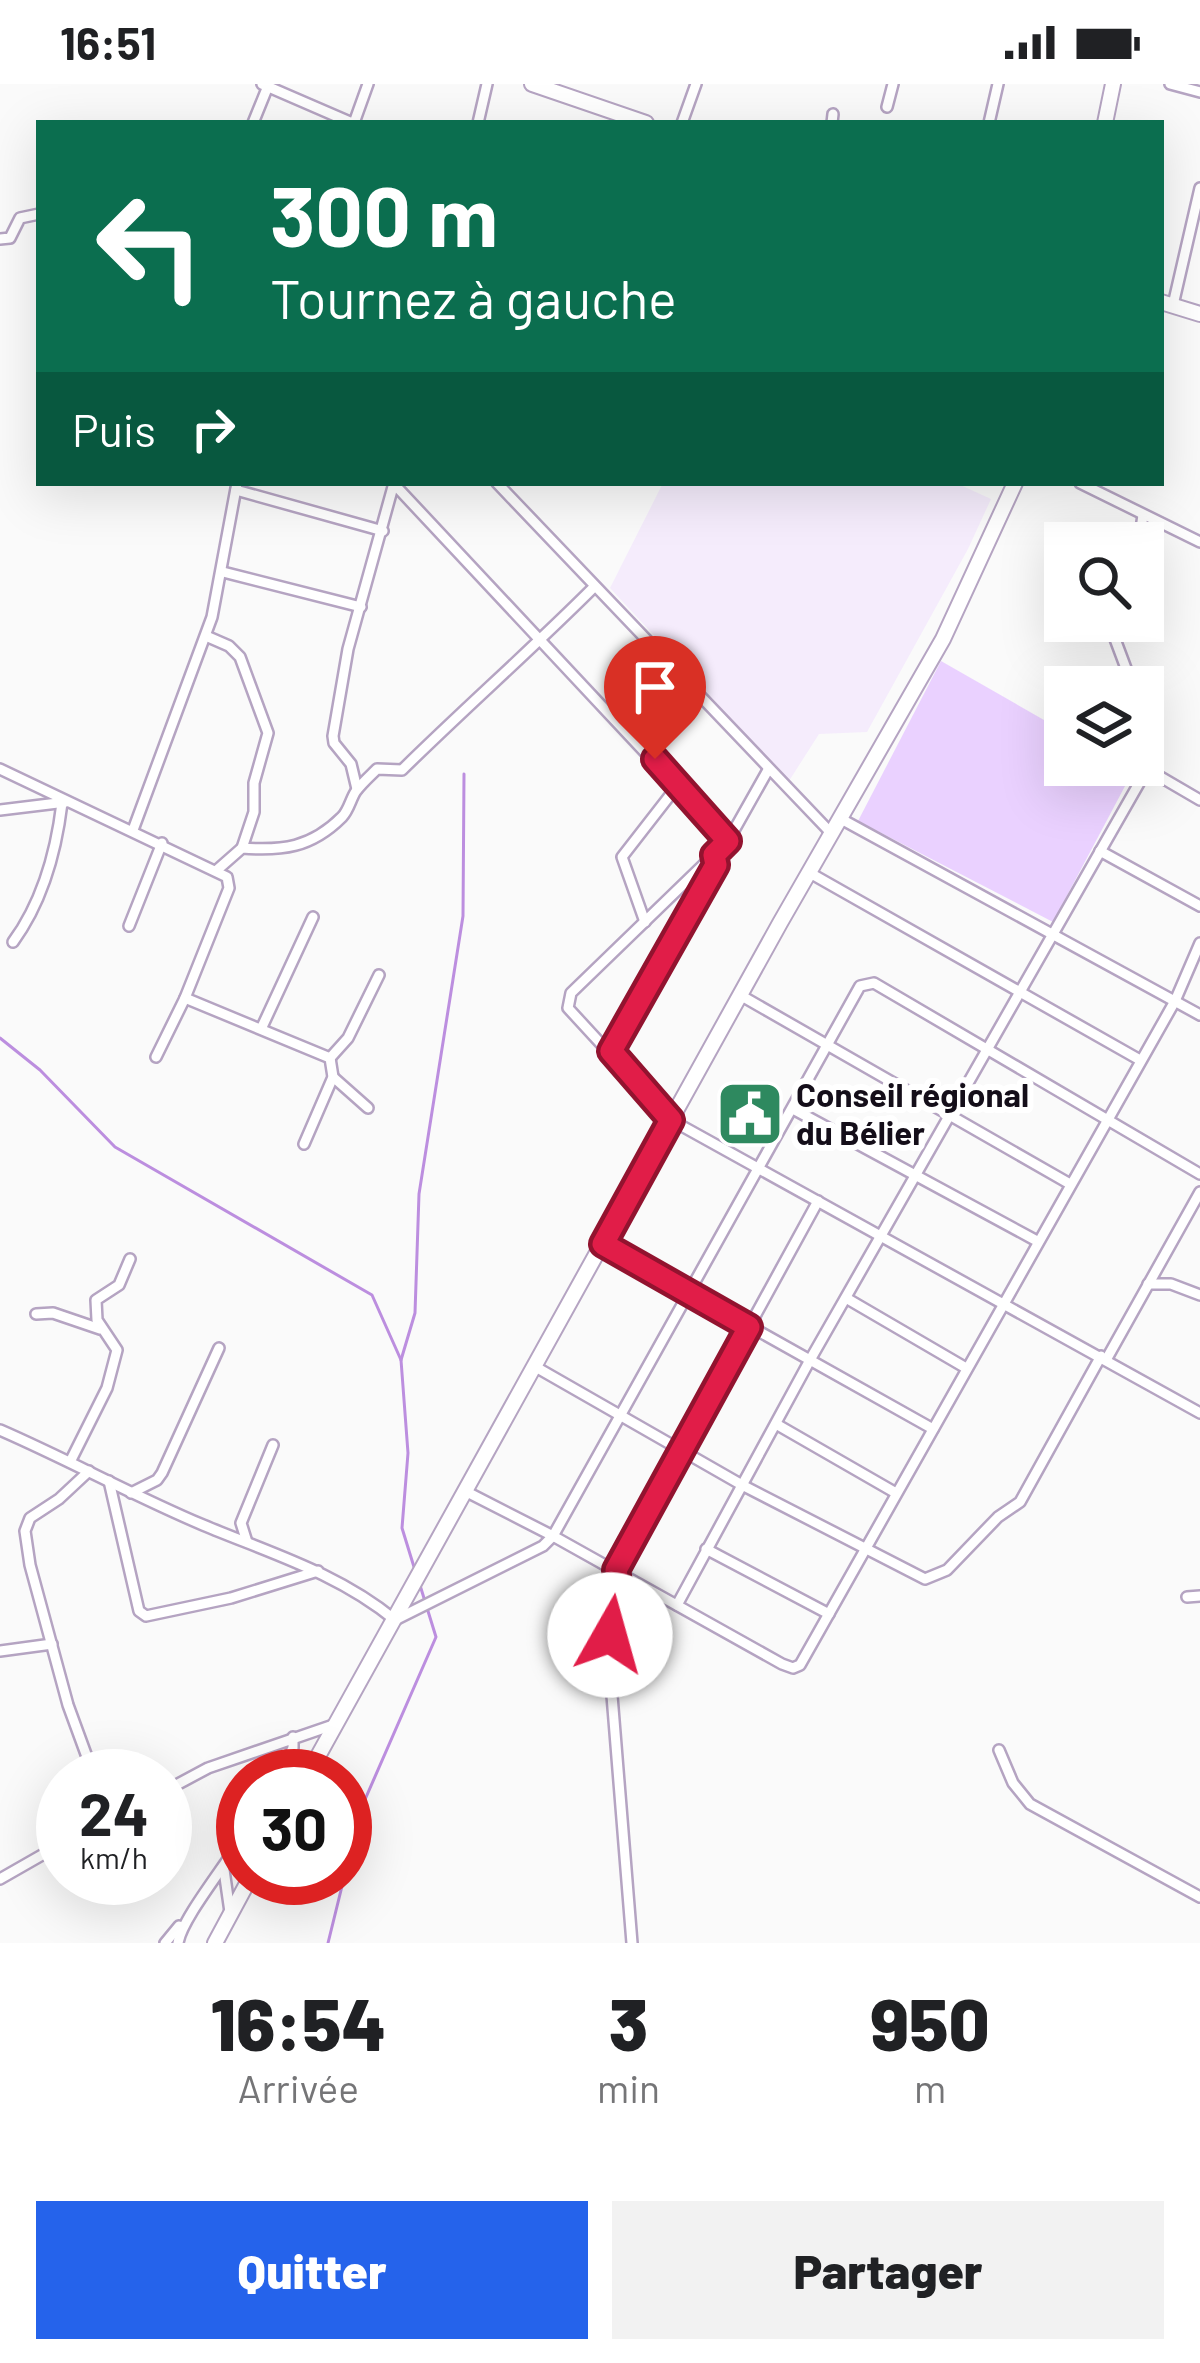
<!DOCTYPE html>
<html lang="fr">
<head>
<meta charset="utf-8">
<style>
	body { margin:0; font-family:Barlow,sans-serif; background:#f2f2f2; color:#202124; height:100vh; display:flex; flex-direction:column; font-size:45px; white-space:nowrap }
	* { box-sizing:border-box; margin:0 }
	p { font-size:39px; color:#757577 }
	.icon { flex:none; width:66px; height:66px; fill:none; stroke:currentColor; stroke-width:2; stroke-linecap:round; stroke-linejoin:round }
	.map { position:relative; height:1859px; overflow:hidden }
	.details { display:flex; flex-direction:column; background:#fff; flex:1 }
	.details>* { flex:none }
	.hud { position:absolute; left:36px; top:36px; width:1128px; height:366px; border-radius:0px; box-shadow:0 12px 48px #0002; background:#0b6e4f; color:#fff; overflow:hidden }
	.buttons { position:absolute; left:1044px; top:438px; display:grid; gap:24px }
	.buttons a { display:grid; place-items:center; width:120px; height:120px; border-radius:0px; background:#fff; box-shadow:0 12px 48px #0002; font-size:60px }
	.speed { position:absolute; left:36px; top:1665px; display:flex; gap:24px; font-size:60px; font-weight:700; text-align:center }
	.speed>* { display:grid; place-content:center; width:156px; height:156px; border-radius:50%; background:#fff; box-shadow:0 12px 48px #0002; line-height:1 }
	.speed small { font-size:30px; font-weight:400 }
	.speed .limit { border:18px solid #d22; background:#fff; color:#111 }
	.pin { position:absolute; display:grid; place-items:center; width:102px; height:102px; color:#fff; margin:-123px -51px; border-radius:50% 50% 50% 0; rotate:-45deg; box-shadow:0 0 12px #0007 }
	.pin .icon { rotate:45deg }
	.me { position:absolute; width:132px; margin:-66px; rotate:7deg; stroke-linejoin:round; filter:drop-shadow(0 0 9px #0008) }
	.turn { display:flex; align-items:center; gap:42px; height:252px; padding:0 36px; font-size:54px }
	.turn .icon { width:156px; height:156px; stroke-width:2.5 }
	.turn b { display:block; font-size:84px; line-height:102px }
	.then { display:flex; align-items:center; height:114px; padding:0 36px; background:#0003; gap:24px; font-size:45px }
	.eta { display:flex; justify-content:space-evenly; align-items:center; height:204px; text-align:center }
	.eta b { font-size:72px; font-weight:800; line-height:84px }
	.cta { display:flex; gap:24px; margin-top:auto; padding:24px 36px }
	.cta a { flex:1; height:138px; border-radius:0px; background:#2563eb; color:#fff; font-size:48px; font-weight:800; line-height:138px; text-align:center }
	.cta a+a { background:#f2f2f2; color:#202124 }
	.status { display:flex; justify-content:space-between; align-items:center; height:84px; padding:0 60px; background:#fff; direction:ltr }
	.status svg { height:33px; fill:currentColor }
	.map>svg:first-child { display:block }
	.built { fill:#f5ecfc }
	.green { fill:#ead1ff }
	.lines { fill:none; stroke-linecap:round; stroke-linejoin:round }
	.stream { stroke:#bc8edf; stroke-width:3 }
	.street-casing { stroke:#b5a4c2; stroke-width:14 }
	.primary-casing { stroke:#b5a4c2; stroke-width:18 }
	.street { stroke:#fff; stroke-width:9 }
	.primary { stroke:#fff; stroke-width:14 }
	.route-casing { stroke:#92132f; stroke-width:30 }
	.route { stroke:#e11d48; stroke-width:21 }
	.labels { text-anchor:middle; stroke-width:12; stroke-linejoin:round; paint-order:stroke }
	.poi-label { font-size:33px; font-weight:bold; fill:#140e19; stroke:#fff; text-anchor:start }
</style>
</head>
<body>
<div class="status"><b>16:51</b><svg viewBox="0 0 49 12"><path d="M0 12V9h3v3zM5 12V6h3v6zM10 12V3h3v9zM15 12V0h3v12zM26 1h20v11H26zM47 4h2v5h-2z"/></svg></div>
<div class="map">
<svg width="1200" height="1859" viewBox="0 0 1200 1859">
	<rect width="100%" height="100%" fill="#fafafa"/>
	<polygon class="built" points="663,399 956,399 991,415 968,465 867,648 819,650 789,697 610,504"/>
	<polygon class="green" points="941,577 1065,648 1065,681 1123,681 1133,687 1053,838 858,737"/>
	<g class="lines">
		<g class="stream">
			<polyline points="0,954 40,986 115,1063 372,1211 401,1276 408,1369 402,1444 414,1483"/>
			<polyline points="401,1276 415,1229 419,1110 463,832 464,690"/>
			<polyline points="345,1790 360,1727 436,1553 419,1498"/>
			<polyline points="328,1859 344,1794"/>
		</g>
		<defs>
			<g id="street">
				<polyline points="262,0 352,39"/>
				<polyline points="1170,0 1200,8"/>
				<polyline points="887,23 893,0"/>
				<polyline points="253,39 268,2"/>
				<polyline points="354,39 368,0"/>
				<polyline points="478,39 487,0"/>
				<polyline points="682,39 696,0"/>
				<polyline points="832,39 833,30"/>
				<polyline points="989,39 998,0"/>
				<polyline points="0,155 10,154 20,134 39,130"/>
				<polyline points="1173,221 1200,104"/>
				<polyline points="497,399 832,750"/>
				<polyline points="1080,399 1200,458"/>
				<polyline points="394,400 728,757"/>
				<polyline points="236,406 383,447"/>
				<polyline points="1139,459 1143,431"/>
				<polyline points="223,488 361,523"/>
				<polyline points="1122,537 1117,548 1112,547 1133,603"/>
				<polyline points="206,552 229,562 240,573 268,649 254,699 254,728 242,764"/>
				<polyline points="1140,681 1200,716"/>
				<polyline points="0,685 227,793 229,804 185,914 156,973"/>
				<polyline points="768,686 728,757 571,909 568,924 671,1036 1200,1329"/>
				<polyline points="357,705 351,680 334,659 333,652 348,565 394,399"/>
				<polyline points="0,726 66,718"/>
				<polyline points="843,736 1200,931"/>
				<polyline points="133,746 212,533 237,399"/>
				<polyline points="1100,767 1200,822"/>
				<path d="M217,786L242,764C282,767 311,764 342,733C349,726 351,714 356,707C362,699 370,692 377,685L402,686C465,624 532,565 594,503"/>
				<polyline points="810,789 1140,976"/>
				<polyline points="645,838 622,773 678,701"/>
				<polyline points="129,842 162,759"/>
				<path d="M13,858C43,817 56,769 62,719"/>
				<polyline points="740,911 1070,1100"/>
				<polyline points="185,914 330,974 333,993 304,1060"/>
				<polyline points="262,943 313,833"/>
				<polyline points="611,967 715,781 714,771"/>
				<polyline points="330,974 348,954 379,891"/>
				<polyline points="333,993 368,1024"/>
				<polyline points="793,1025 1037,1157"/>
				<polyline points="603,1160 933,1345"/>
				<polyline points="1148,1200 1171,1200 1200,1211"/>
				<polyline points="846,1214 966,1284"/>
				<polyline points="36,1230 53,1229 100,1245"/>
				<polyline points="1106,1276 1200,1108"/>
				<polyline points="534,1282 742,1401 925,1495 947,1486 998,1433 1020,1418 1101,1272"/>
				<polyline points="776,1340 896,1409"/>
				<path d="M0,1346C69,1376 134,1412 203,1441C270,1469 338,1489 395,1536L543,1462L553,1452L860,902L874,899L1200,1090"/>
				<polyline points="70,1378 107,1304 117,1266 97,1236 96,1216 119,1201 130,1175"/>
				<polyline points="89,1387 59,1415 30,1434 25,1447 30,1481 68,1621 94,1692"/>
				<polyline points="109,1397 139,1527 146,1532 231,1514 318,1487"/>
				<polyline points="465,1407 553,1452 782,1580 793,1584 800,1581 1175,917 1200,859"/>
				<polyline points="131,1409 157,1396 162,1389 219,1264"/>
				<polyline points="247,1458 241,1439 273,1361"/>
				<polyline points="706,1465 829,1530"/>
				<polyline points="1187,1513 1200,1512"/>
				<polyline points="677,1521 810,1276 1146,687"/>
				<polyline points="0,1567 52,1560"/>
				<polyline points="999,1666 1013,1699 1030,1720 1200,1813"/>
				<polyline points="278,1692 293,1664 293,1653"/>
				<polyline points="165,1707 208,1684 336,1640"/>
				<polyline points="224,1786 230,1828"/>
				<polyline points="0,1795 63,1759"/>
				<polyline points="165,1859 179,1842"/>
				<path d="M178,1859C182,1834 227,1780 243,1752"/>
				<polyline points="632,1859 608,1562 620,1509 616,1486 818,1117"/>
			</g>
			<g id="primary">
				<polyline points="532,0 646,39"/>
				<polyline points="1105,39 1113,0"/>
				<polyline points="1161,218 1200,230"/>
				<polyline points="307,1692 780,839 943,555 1015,399"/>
				<polyline points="215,1859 250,1794"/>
			</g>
		</defs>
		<use href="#street" class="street-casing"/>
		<use href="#primary" class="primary-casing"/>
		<use href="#street" class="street"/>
		<use href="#primary" class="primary"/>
	</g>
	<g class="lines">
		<defs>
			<polyline id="route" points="610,1551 620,1509 616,1486 749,1243 603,1160 671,1036 611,967 716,781 714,771 728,757 655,675"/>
		</defs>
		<use href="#route" class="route-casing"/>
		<use href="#route" class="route"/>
	</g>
	<defs>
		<symbol id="civic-square" viewBox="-11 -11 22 22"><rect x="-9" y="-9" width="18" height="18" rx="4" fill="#2e895f" stroke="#fff"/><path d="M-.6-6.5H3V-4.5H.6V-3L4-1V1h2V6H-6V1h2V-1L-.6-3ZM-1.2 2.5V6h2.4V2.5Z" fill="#fff"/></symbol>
	</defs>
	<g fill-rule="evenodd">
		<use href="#civic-square" x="712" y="992" width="76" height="76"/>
	</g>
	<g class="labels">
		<g class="poi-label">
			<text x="796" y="1023">Conseil régional<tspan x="796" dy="38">du Bélier</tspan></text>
		</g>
	</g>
</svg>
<div class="buttons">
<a><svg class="icon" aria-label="search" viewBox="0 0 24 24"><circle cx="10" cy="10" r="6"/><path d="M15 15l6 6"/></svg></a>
<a><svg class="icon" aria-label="layers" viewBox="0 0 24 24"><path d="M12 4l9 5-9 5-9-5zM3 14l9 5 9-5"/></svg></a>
</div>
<div class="speed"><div>24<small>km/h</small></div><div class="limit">30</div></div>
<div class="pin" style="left:655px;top:675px;background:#d93025"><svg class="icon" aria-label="arrive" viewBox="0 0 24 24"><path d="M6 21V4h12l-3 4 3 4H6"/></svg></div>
<svg class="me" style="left:610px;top:1551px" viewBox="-20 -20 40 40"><circle r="19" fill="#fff"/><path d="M0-13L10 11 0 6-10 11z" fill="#e11d48"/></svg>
<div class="hud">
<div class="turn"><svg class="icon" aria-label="left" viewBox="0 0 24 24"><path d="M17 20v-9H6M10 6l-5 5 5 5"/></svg><div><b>300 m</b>Tournez à gauche</div></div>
<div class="then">Puis<svg class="icon" aria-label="right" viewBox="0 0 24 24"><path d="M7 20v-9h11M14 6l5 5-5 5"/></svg></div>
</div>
</div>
<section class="details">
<div class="eta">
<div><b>16:54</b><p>Arrivée</p></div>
<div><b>3</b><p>min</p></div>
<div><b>950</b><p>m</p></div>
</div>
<div class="cta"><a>Quitter</a><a>Partager</a></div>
</section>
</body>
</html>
